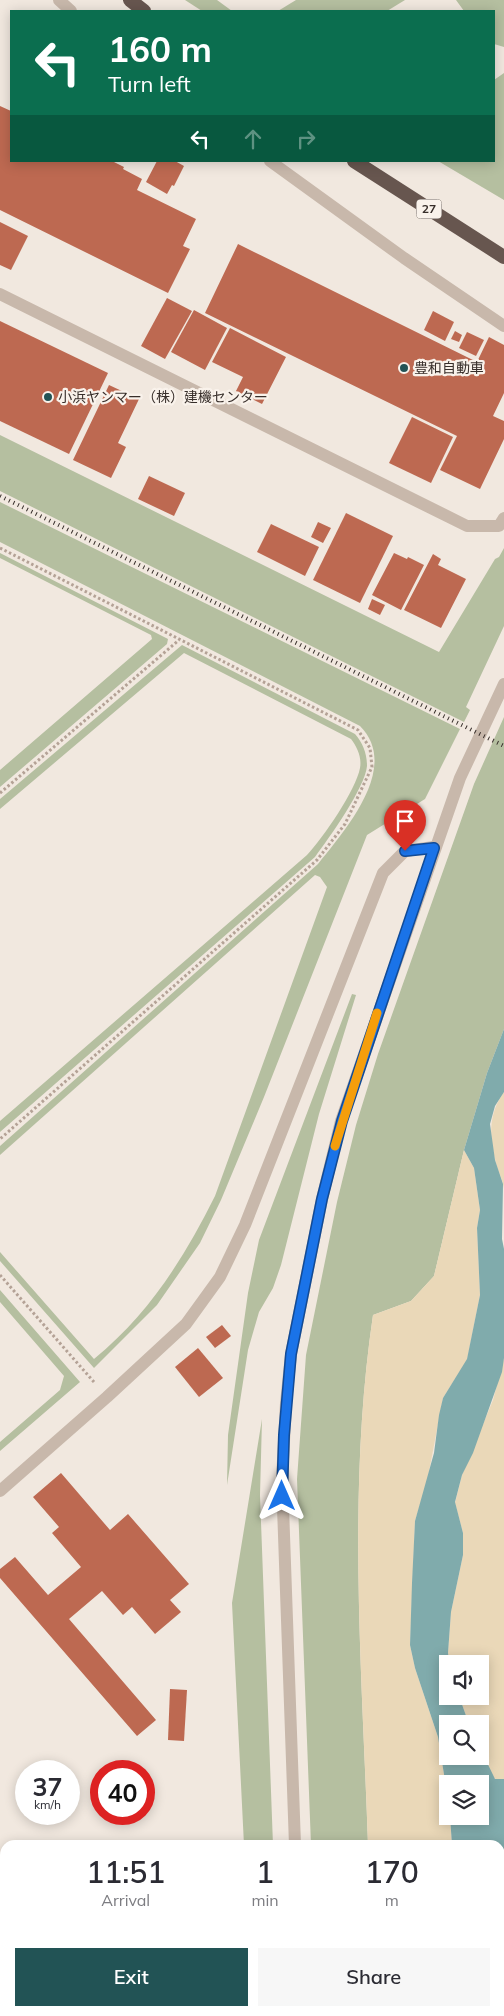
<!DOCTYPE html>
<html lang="en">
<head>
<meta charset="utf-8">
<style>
	body { margin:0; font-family:Mulish,"Noto Sans JP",sans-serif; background:#f7f7f7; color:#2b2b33; height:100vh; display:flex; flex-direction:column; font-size:19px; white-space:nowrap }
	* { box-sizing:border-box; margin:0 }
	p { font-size:16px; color:#7c7c81 }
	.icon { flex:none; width:28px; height:28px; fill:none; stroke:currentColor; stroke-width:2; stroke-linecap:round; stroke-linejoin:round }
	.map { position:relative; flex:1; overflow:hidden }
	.details { position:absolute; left:0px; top:1840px; width:505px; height:176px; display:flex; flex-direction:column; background:#fff; border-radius:15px 15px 0 0; box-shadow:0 2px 12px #0003 }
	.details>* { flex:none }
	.guide { position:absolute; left:10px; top:10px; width:485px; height:152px; border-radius:0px; box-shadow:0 2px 12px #0003; background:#0b6e4f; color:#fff; overflow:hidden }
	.tools { position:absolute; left:439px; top:1655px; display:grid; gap:10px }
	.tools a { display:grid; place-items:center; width:50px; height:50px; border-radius:0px; background:#fff; box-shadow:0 2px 12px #0003; font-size:25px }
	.speed { position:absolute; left:15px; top:1760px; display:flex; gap:10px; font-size:25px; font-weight:700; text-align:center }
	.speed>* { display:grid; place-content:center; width:65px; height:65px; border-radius:50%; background:#fff; box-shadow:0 2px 12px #0003; line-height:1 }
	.speed small { font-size:12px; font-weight:400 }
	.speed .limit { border:8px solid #d22; background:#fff; color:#111 }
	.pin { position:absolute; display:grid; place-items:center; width:42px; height:42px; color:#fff; margin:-51px -21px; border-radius:50% 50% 50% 0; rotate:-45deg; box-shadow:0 0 5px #0007 }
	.pin .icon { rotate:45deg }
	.me { position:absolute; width:55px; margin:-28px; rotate:0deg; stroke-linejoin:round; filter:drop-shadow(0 0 4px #0008) }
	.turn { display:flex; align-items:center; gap:18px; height:105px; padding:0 15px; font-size:22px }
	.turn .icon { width:65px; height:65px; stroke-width:2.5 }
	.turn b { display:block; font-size:35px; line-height:42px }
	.lanes { display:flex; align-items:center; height:48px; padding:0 15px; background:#0003; justify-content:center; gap:25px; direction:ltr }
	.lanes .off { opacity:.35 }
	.eta { display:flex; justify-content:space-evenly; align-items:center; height:85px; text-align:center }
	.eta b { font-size:30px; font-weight:600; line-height:35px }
	.action { display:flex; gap:10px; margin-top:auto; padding:10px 15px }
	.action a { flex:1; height:58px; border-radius:0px; background:#225355; color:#fff; font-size:20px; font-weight:600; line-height:58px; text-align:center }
	.action a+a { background:#f7f7f7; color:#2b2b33 }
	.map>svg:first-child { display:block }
	.green { fill:#b5bfa0 }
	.sand { fill:#ead8b8 }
	.water { fill:#80abac }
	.building { fill:#bd6951 }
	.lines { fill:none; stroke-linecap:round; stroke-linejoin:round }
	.path { stroke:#b4a296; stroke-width:3; stroke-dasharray:2.5 2.5; stroke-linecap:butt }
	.minor { stroke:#c8b8ab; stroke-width:12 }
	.tertiary { stroke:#c8b8ab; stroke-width:12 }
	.trunk { stroke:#67564f; stroke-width:14 }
	.rail { stroke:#372e2a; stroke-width:4; stroke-dasharray:1 4; stroke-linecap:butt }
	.route-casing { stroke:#114b97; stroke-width:12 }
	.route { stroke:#1a73e8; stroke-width:9 }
	.slow { stroke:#f59e0b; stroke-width:9 }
	.poi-dot { fill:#225355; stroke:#f9f2eb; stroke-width:2 }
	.labels { text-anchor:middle; stroke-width:4.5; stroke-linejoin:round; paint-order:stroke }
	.shield { fill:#f9f2eb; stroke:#716964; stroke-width:1 }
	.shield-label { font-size:12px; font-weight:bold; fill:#372e2a }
	.poi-label { font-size:14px; fill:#372e2a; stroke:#f9f2eb; text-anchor:start }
</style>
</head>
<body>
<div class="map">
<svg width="504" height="2016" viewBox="0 0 504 2016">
	<rect width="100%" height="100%" fill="#f1e8df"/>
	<g class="green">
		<polygon points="185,0 217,0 232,11 202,11"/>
		<polygon points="296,0 405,0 387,11 278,11"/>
		<polygon points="456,0 504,0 504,47 494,44 494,11 464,11"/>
		<polygon points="504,73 504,200 438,161 494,161 494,80"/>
		<polygon points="0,435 439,652 495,559 499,557 504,548 504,626 466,707 470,710 464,722 0,491"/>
		<path d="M0,502L460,729L425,799L367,835L264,1097L221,1200L200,1243L157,1305L94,1368L0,1261V1252L94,1359C149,1314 184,1258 215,1196L327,887L320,877L315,875L0,1155V1146L318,864C345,830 401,767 360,726L0,542Z"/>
		<polygon points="0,553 168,639 167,644 0,787 0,770 152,639 151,635 0,558"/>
		<path d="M182,645L355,734C363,743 367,754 367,766C365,788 329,838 315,857L0,1132V1121L307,855C323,838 356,790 360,768C362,757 357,747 351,739L184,653L0,809V799Z"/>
		<path d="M504,717V1029L487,1073L464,1150L434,1276L411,1301L373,1315C347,1490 362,1669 368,1845H311L297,1479L306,1355L337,1202L356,1125L378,1054L474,784Z"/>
		<polygon points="352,994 356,995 319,1114 281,1265 273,1288 259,1312 248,1350 227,1485 228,1435 248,1293 259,1240"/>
		<polygon points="0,1290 80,1382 0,1451 0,1442 60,1390 64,1376 0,1302"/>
		<polygon points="262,1419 260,1495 273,1845 244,1845 232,1603"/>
		<rect x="253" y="2011" width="29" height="5"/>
		<rect x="319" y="2011" width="58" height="5"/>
	</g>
	<g class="sand">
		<path d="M504,1092V1189C503,1179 497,1170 495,1159C489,1134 489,1113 504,1092Z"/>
		<path d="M464,1150L474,1168L480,1210L477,1228L480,1295L467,1360L443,1398L427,1482L415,1521L410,1645L415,1668L438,1737L447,1793L448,1816H450L452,1845H368C362,1669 347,1490 373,1315L411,1301L434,1276Z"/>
		<path d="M504,1358V1779L497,1780C482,1771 480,1739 480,1724H469L459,1696H480V1664H451L448,1653L451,1612L463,1555V1533L455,1503L462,1475L493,1400Z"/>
		<polygon points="500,1942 504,1947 504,2016 377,2016 377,2011 500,2011"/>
	</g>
	<polygon class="water" points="504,1029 504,1092 495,1106 490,1124 495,1160 503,1184 502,1239 504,1249 504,1358 502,1372 473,1453 462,1475 455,1502 463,1533 463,1555 451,1612 448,1653 450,1664 448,1664 448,1696 459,1696 469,1724 448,1724 448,1756 480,1756 480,1748 495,1779 504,1779 504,1947 500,1942 500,1845 452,1845 450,1816 480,1816 480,1784 448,1784 447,1793 438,1737 415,1668 410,1645 412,1583 415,1521 434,1453 439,1415 443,1398 467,1359 480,1295 477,1228 480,1210 474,1168 464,1150 487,1073"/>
	<g class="building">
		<polygon points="0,106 11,111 11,161 112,161 124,167 123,169 142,179 137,190 196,219 183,246 190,249 168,293 0,210"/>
		<polygon points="157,161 175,161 184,166 174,186 172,185 167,194 146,182"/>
		<polygon points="0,222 28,236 11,270 0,265"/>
		<polygon points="238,244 477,362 489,337 504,345 504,393 493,416 504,421 504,439 480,489 440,470 457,436 205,313"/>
		<polygon points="167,298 192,311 165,359 141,346"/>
		<polygon points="194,310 227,328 205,370 171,352"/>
		<polygon points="433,311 454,322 445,341 424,330"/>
		<polygon points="0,321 108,373 69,454 0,421"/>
		<polygon points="230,328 286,357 262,404 236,391 243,377 212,362"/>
		<polygon points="455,331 462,335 459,342 451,339"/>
		<polygon points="467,332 484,340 476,356 459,348"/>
		<polygon points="109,385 139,399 118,443 126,447 111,478 73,460"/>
		<polygon points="412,417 453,437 431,483 389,463"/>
		<polygon points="149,476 185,493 174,516 138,499"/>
		<polygon points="346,513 393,536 360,603 313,580"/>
		<polygon points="318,522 331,528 323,543 311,537"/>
		<polygon points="271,524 319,547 305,576 257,552"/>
		<polygon points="394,553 407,559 408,557 424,565 401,610 372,595"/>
		<polygon points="433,554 441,559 438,565 466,579 441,628 404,610"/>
		<polygon points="372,599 385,605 380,615 368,609"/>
		<polygon points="222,1325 231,1336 215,1348 206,1337"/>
		<polygon points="198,1348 223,1378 199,1397 175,1367"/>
		<polygon points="61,1473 110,1530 128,1514 189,1584 170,1600 181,1612 155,1634 132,1607 123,1615 102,1591 69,1619 156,1720 137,1736 0,1578 0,1569 15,1557 48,1595 81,1567 52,1533 59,1527 33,1497"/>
		<polygon points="170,1689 187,1690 184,1741 168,1740"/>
	</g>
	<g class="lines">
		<g class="path">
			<polyline points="0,548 358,730 370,748 372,767 345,824 317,860 0,1139"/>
			<polyline points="0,793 179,640"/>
			<polyline points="0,1275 94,1382"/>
		</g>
		<g class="minor">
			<polyline points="59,0 71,11"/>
			<polyline points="270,161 404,258 504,326"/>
			<polyline points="0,294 467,526 499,526 504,518"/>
			<polyline points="0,1491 107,1397 186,1324 220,1277 245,1225 383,873 405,851 434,847"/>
		</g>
		<g class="tertiary">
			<polyline points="295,1845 282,1479 286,1403 291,1354 322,1199 341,1121 460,778 504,684"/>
			<polyline points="304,2011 304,2016"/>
		</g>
		<g class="trunk">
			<polyline points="130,0 144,11"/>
			<polyline points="354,161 504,257"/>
		</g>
		<polyline class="rail" points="0,496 504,746"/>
	</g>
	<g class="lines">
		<defs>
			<polyline id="route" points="282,1496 284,1435 291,1354 322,1199 342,1121 434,848 405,851"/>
		</defs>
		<use href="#route" class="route-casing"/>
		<use href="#route" class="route"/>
		<polyline class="slow" points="335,1146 377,1013"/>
	</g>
	<g class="poi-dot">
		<circle cx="404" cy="368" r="5"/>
		<circle cx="48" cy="397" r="5"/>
	</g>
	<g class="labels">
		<rect class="shield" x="416.5" y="199.5" width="25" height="19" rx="4"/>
		<g class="shield-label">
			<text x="429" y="213">27</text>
		</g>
		<g class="poi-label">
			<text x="414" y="373">豊和自動車</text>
			<text x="58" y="402">小浜ヤンマー（株）建機センター</text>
		</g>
	</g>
</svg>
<div class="tools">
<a><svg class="icon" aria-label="sound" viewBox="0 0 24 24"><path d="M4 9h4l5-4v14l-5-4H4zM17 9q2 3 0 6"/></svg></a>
<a><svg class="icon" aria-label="search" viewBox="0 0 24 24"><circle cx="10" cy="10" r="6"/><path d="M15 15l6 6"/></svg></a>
<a><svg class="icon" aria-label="layers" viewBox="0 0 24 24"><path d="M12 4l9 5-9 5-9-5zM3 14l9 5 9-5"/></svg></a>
</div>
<div class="speed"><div>37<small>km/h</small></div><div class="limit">40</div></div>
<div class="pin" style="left:405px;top:851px;background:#d93025"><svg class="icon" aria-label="arrive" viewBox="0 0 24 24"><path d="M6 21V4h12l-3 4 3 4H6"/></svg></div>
<svg class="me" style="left:282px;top:1496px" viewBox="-20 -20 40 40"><path d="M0-17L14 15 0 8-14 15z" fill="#1a73e8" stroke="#fff" stroke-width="4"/></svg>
<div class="guide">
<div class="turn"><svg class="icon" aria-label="left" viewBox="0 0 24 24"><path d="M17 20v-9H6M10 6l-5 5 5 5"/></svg><div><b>160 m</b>Turn left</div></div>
<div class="lanes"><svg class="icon" aria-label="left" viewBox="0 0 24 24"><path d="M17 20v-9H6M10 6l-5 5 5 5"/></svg><svg class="icon off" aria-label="ahead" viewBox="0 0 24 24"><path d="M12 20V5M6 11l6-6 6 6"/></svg><svg class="icon off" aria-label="right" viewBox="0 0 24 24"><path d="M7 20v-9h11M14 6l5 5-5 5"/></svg></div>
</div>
<section class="details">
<div class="eta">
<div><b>11:51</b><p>Arrival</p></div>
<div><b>1</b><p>min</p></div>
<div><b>170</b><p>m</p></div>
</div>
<div class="action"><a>Exit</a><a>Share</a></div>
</section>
</div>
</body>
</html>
